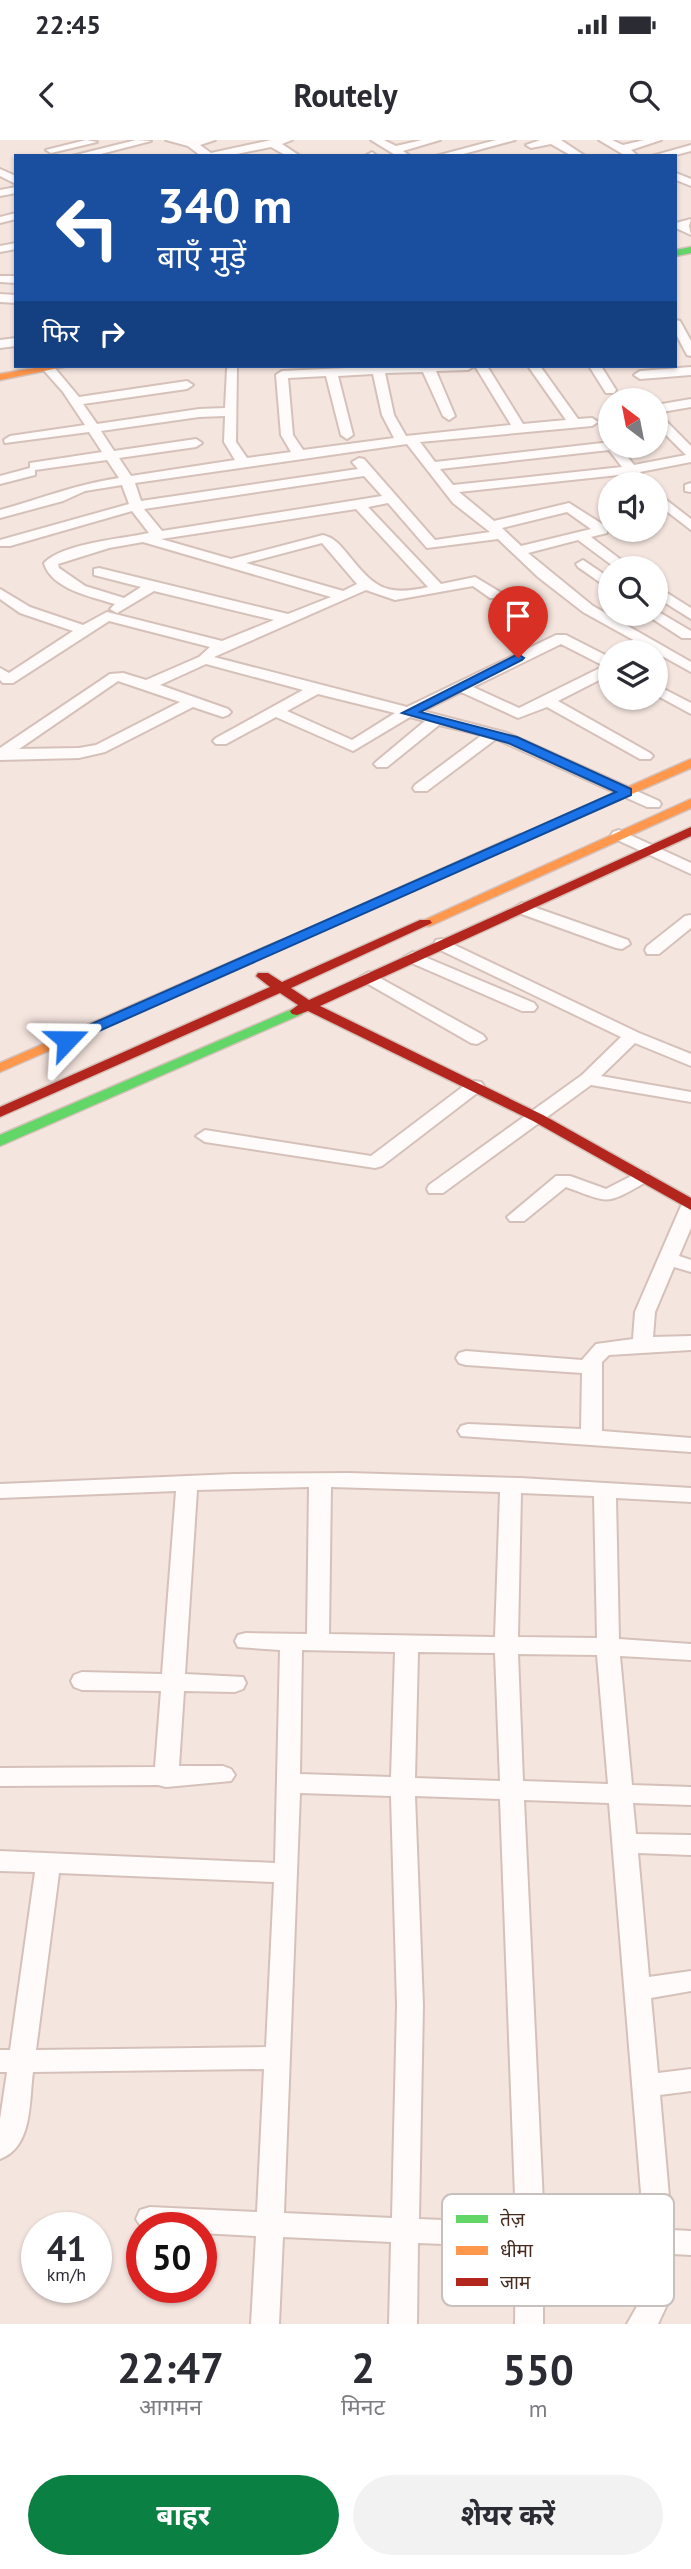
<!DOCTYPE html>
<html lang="hi">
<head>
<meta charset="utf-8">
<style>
	body { margin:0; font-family:"PT Sans","Noto Sans Devanagari",sans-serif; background:#f2f2f3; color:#2b2b33; height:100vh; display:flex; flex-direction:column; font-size:26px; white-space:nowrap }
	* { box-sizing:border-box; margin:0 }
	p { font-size:23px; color:#7c7c81 }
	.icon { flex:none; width:38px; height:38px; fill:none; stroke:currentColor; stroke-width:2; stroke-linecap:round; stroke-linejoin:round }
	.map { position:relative; height:2184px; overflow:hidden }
	.sheet { display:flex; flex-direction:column; background:#fff; flex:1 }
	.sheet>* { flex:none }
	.hud { position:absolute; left:14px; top:14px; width:663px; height:214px; border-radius:0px; box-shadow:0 2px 5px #0004; background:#1a4fa0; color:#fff; overflow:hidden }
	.needle { width:46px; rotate:328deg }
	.fabs { position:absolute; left:598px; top:248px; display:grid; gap:14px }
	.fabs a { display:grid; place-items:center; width:70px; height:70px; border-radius:50%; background:#fff; box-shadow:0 2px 5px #0004; font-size:35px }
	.speed { position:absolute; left:21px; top:2072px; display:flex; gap:14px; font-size:35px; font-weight:700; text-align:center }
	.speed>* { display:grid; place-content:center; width:91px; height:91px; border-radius:50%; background:#fff; box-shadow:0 2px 5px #0004; line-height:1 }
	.speed small { font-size:18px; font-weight:400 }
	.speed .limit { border:10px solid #d22; background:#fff; color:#111 }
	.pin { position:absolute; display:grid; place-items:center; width:60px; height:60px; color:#fff; margin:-72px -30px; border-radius:50% 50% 50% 0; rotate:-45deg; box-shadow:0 0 7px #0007 }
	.pin .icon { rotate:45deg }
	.me { position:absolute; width:77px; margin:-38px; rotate:67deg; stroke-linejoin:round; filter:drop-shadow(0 0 5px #0008) }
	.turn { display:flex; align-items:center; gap:24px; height:147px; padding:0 28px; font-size:32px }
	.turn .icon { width:91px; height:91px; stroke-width:2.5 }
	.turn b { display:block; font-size:49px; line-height:60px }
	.then { display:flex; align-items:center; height:66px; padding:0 28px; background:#0003; gap:14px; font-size:26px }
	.eta { display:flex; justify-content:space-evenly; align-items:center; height:119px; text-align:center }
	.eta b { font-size:42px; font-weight:700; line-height:49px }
	.primary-button { display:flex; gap:14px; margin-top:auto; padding:14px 28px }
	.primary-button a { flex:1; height:80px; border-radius:42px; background:#0b8043; color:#fff; font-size:28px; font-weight:700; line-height:80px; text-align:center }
	.primary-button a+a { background:#f2f2f3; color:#2b2b33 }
	.status { display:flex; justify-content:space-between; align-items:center; height:49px; padding:0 35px; background:#fff; direction:ltr }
	.status svg { height:19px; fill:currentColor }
	header { display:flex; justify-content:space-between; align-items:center; height:91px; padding:0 28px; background:#fff; font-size:32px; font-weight:700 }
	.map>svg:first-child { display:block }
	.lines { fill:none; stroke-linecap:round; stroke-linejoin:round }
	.street-casing { stroke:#d5c1b9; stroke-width:4 }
	.fast-casing { stroke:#d5c1b9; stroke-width:3 }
	.slow-casing { stroke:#d5c1b9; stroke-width:3 }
	.jam-casing { stroke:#d5c1b9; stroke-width:3 }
	.street { fill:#fefbfa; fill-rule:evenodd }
	.fast { fill:#63d668; fill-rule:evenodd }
	.slow { fill:#ff974d; fill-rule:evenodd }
	.jam { fill:#b3261e; fill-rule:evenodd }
	.route { fill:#1a73e8; stroke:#114b97; stroke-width:2 }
	.key { fill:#fff; stroke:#c8c0bd; stroke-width:2 }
	.key-label { font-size:19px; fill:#472c22 }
</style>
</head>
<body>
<div class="status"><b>22:45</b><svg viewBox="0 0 49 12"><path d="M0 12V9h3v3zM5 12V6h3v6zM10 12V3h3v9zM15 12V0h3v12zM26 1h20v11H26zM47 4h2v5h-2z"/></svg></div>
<header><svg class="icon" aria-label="back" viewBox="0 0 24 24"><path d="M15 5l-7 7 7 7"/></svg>Routely<svg class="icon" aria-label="search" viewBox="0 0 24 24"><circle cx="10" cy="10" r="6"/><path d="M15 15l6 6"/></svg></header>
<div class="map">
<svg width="691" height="2184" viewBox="0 0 691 2184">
	<rect width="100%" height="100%" fill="#f5e5df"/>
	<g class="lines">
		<defs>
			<g id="street">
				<polygon points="86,0 97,2 51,13 46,10"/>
				<polygon points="136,0 151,1 93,16 72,16"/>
				<polygon points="166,0 215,0 200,5 211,13 271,0 292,0 282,4 300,16 287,16 271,7 227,16 201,16 188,6"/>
				<polygon points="371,0 384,0 396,6 422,0 440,0 403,11 410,16 397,16"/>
				<polygon points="496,0 515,0 456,16 436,16"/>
				<polygon points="540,0 561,0 585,16 572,16 551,4 531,8 526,5"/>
				<polygon points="599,0 612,0 623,5 644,0 661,0 631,10 638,16 626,16"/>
				<polygon points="691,5 691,11 672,16 652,16"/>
				<polygon points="372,12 377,16 365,16"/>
				<polygon points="0,29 16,36 16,44 0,36"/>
				<polygon points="676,33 691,39 691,46 676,40"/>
				<polygon points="16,47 16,53 0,56 0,50"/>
				<polygon points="16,73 16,79 0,83 0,77"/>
				<polygon points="691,79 689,86 691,95 676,88 676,83"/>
				<polygon points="16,103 16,109 0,112 0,106"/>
				<polygon points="0,136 16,136 16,143 0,142"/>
				<polygon points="0,154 16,155 16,163 0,162"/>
				<polygon points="676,180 680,181 691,201 691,216 687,215 676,194"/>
				<polygon points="16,198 16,206 0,208 0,200"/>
				<path d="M40,226H53L79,257L187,241L193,245L187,249L83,264L97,284L199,269L225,268L227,229L229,226H237L236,302L247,318L291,312L281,295L276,235L282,231L390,226H474L468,230L436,231L455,276L449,280L443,276L423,232L385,233L394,275L406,296L511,285L475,226H487L523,284L566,280L528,226H540L578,279L592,278L598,282L592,286L420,302L435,322L611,302V306H619L634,325L686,315L656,285V274L660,275L691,306V322L640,332L651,345H637L628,334L459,352L494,381L569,363L607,387V393L591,397L633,429H617L578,400L528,413L593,466L691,522V532L583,472L538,437L498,399L427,408L388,363L368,367L441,444L475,437L500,452V458H490L473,446L395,460L366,450L214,517L407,567L556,495H566L611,518V534L558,561L650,613L653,616L650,619H640L547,567L518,578L461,552L423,571L507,593L659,661L661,664L659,667H647L496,599L427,651H415L413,648L415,645L482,595L439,585L387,627H377L374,624L377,621L425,581L410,577L353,611L276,577L226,604H216L213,601L216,598L303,550L206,524L160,545L228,569L231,572L228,575L223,577L193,567L105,612L79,618L0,620V608L110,534L123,533L146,540L199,517L210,507L109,481L13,543H3L0,540V528L9,533L73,491L20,473L0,459V449L30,467L83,485L107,472L222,501L274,480L154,451L117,473L110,469L115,464C92,457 51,449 44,423C63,403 122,399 149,393L132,371L10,406H0V400L129,364L122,345L85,351L63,361L0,378V370C40,359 77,344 119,338L107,320L35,330V335L0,344V336L30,328V323L102,312L89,292L5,303L4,300L10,296L85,285L63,252ZM373,234L382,275L394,298L303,310L293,295L288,238L326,236L341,295L347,299L353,295L338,236ZM225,276L224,302L235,320L131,336L119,318L196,307L202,303L196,299L114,311L101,291L199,277ZM407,304L453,363L490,392L435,400L364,319L359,318L352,322L358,329L141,361L135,343ZM609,310L622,327L453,345L440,329ZM364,336L382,356L162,391L144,369ZM356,369L428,447C382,458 372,444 345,411C338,403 334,398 323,395L231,419L161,399ZM567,372L591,389L521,406L502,388ZM143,402L331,457L288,474L99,428L94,429V435L141,447L124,458L85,446L59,428L58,424L109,408ZM322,403L357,444L343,451L246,423ZM561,504L604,526L519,568L473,547ZM118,541L180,562L96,605L79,608L19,609ZM318,554L395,573L352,600L287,571Z"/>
				<polygon points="589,226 601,226 616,250 614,253 606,253"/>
				<polygon points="691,227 691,235 640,239 634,235 640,231"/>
				<polygon points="691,259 691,267 656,273 656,265"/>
				<polygon points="691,343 691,352 685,351 685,345"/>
				<polygon points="656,352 691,379 691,390 656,363"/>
				<polygon points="583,420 611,439 611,450 578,427 576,424"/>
				<polygon points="656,446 691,468 691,479 656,457"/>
				<polygon points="657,471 691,491 691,498 682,498 645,474 656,474"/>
				<polygon points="656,545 691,563 691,574 656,555"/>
				<polygon points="619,690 691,723 691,734 613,698 611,695 613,692"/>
				<polygon points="522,763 628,800 630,804 622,809 616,808 516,772 514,768"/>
				<polygon points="691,775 691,788 659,814 647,814 645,810 647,806 685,776"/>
				<polygon points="442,799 639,893 691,914 691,926 635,903 601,936 691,952 691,962 591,945 443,1053 429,1053 427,1049 429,1045 582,935 621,897 436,808 434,804 436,800"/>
				<polygon points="413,812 534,863 537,867 534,871 522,871 407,821 404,817"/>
				<polygon points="369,832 483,895 486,899 477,904 471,903 363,841 360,837"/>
				<polygon points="475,941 481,942 484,946 481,950 382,1026 375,1028 205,1002 196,996 205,990 371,1016 469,942"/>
				<path d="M641,1031L648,1033L650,1037L648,1041C605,1065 612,1064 566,1047L524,1081H510L507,1077L556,1036H570L606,1049Z"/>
				<polygon points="691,1060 691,1088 679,1116 691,1120 691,1132 674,1127 655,1172 653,1197 691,1196 691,1210 609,1215 602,1222 602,1291 691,1298 691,1312 461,1296 458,1291 461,1286 468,1284 581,1289 582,1233 466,1225 459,1223 456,1218 459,1213 466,1211 582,1220 596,1204 633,1199 635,1172 681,1066"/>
				<path d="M348,1333L520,1338L691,1348V1362L616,1358L619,1499L691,1504V1520L620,1516L632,1645L691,1647V1665L633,1663L636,1694L691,1695V1715L638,1713L649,1837L691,1831V1851L651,1858L658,1933L691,1929V1951L660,1955L672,2090L691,2091V2115L673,2114L672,2154L658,2184H627L644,2154L646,2113L543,2109V2184H515L516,2107L418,2103L417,2184H389L391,2102L283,2097L279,2184H251L256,2096L201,2093V2088H142L136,2079L140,2070L150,2067L257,2072L264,1929L33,1932C29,1961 33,2007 0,2019V1979L7,1932H0V1910H10L35,1732L0,1731V1711L275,1723L280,1510L238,1507L235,1501L238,1495L246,1493L307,1494L309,1347L197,1350L185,1534L243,1537L246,1543L243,1549L235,1552L184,1551L179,1626H223L231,1629L235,1635L231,1641L166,1647L158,1645L0,1646V1628L155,1627L161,1551L82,1550L74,1547L71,1541L74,1535L82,1532L162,1534L176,1351L0,1358V1344L234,1334ZM331,1347L500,1352L495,1497L329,1494ZM521,1353L594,1356L597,1498L518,1497ZM302,1510L395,1512L391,1637L300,1634ZM418,1512L495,1513L500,1641L415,1638ZM518,1514L597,1515L608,1644L523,1641ZM300,1653L391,1656L397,1865L392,2078L284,2073ZM415,1656L500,1659L516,2083L419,2079L423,1865ZM524,1660L609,1663L644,2089L544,2084ZM59,1733L274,1742L266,1907L36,1910Z"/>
			</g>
			<g id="fast">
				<polygon points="691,107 691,113 676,116 676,110"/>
				<polygon points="520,694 527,698 525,701 284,808 279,809 272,805"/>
				<polygon points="297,867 304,871 302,874 0,1006 0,995"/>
			</g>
			<g id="slow">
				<polygon points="47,226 68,226 0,240 0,234"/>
				<polygon points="691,619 691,628 525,701 520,702 513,698"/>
				<polygon points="691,659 691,668 430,786 420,786 418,783"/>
				<polygon points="279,801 286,805 284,808 0,932 0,923"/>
			</g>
			<polygon id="jam" points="691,687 691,696 320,866 543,975 691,1058 691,1070 533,981 308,871 297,875 292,874 290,871 298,865 280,853 0,977 0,967 270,847 256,836 258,833 268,833 282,842 420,780 430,780 432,783 291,848 309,860"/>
		</defs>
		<use href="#street" class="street-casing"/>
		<use href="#fast" class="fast-casing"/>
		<use href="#slow" class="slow-casing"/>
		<use href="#jam" class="jam-casing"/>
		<use href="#street" class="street"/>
		<use href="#fast" class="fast"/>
		<use href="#slow" class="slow"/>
		<use href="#jam" class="jam"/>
	</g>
	<polygon class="route" points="518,514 524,518 522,520 420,572 517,597 631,649 631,655 72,903 62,903 60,900 62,897 616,652 508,603 402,573"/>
	<rect x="442" y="2054" width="232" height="112" rx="10" class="key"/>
	<rect x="456" y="2075" width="32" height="8" fill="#63d668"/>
	<rect x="456" y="2106" width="32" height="9" fill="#ff974d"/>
	<rect x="456" y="2138" width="32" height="8" fill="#b3261e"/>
	<g class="key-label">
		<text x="500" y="2086">तेज़</text>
		<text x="500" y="2117">धीमा</text>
		<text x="500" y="2149">जाम</text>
	</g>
</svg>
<div class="fabs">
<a><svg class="needle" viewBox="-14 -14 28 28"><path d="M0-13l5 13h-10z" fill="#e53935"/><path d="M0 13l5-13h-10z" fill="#7c7c81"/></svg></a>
<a><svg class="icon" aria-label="sound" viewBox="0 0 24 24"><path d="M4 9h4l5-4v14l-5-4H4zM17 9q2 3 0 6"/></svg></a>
<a><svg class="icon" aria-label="search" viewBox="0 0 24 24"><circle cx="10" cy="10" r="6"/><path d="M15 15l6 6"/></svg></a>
<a><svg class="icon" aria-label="layers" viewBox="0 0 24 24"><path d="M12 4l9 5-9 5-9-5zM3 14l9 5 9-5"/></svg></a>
</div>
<div class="speed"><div>41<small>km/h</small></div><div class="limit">50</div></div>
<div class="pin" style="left:518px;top:518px;background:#d93025"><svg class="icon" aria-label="arrive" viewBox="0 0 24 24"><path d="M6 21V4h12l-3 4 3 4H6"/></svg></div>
<svg class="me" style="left:67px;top:900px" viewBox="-20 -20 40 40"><path d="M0-17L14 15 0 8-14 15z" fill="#1a73e8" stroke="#fff" stroke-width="4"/></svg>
<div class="hud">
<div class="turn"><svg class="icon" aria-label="left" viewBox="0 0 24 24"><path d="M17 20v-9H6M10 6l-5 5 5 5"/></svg><div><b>340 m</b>बाएँ मुड़ें</div></div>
<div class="then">फिर<svg class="icon" aria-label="right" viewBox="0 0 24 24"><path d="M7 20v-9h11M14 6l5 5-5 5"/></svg></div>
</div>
</div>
<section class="sheet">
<div class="eta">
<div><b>22:47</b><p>आगमन</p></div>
<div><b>2</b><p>मिनट</p></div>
<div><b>550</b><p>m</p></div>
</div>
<div class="primary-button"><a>बाहर</a><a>शेयर करें</a></div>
</section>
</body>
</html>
